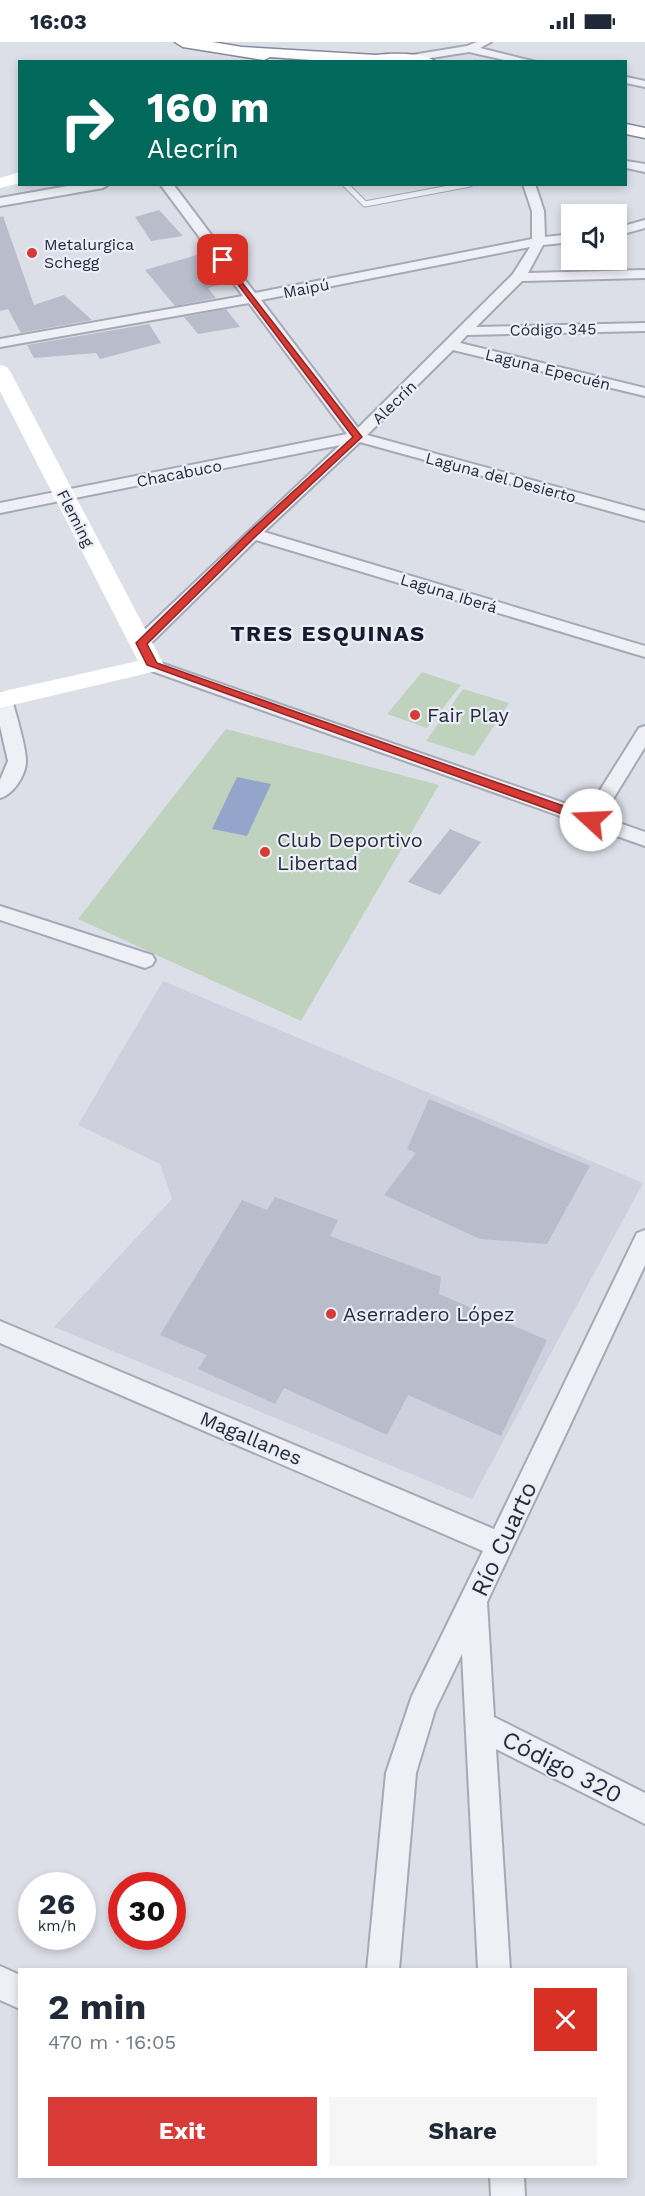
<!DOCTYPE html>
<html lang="en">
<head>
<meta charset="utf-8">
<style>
	body { margin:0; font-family:"Work Sans",sans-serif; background:#f6f6f7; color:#1f2937; height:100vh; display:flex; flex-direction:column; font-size:22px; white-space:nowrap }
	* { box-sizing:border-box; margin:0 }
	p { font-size:20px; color:#747a83 }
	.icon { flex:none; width:33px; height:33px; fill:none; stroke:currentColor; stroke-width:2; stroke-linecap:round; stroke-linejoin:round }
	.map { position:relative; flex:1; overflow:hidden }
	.side { position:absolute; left:18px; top:1926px; width:609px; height:210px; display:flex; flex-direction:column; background:#fff; border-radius:0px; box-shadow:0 3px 9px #0003 }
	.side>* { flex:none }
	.top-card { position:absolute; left:18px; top:18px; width:609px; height:126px; border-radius:0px; box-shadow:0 3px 9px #0003; background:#00695c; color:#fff; overflow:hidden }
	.tools { position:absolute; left:561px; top:162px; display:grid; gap:12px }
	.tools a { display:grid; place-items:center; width:66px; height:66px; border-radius:0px; background:#fff; box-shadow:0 3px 9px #0003; font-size:30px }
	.speed { position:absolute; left:18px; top:1830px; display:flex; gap:12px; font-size:30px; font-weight:700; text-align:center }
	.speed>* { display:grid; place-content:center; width:78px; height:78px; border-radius:50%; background:#fff; box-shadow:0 3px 9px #0003; line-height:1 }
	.speed small { font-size:15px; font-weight:400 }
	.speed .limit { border:9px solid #d22; background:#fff; color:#111 }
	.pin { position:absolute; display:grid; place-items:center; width:51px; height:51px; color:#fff; margin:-26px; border-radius:12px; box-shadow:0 3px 9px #0006 }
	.me { position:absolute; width:66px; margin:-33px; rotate:290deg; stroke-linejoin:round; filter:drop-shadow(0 0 4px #0008) }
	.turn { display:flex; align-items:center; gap:21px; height:126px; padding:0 30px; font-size:27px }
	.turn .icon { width:78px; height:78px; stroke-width:2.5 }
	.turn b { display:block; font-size:42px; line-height:51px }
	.round { display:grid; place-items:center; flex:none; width:63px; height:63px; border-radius:0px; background:#f6f6f7 }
	.head { display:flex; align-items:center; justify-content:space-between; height:102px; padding:0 30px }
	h1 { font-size:36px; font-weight:700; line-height:45px }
	.action { display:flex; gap:12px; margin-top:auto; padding:12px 30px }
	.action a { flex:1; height:69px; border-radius:0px; background:#d83a36; color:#fff; font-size:24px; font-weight:700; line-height:69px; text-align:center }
	.action a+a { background:#f6f6f7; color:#1f2937 }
	.status { display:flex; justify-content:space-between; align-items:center; height:42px; padding:0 30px; background:#fff; direction:ltr }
	.status svg { height:16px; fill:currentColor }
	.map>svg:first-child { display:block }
	.built { fill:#ced1dd }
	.green { fill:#bed2bd }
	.water { fill:#94a5cb }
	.building { fill:#b9bdcb }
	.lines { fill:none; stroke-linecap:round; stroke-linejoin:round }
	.lane-casing { stroke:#a5a9b5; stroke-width:7 }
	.street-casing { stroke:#a5a9b5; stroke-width:4 }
	.highway-casing { stroke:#83899f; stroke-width:3 }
	.lane { stroke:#eff0f6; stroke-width:5 }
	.street { fill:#eff0f6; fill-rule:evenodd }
	.secondary { fill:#fff; fill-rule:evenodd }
	.highway { fill:#fff; fill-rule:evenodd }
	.route { fill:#d83a36; stroke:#8c2623; stroke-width:1.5 }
	.poi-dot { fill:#d83a36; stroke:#eceef5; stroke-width:2 }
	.labels { text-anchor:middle; stroke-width:4.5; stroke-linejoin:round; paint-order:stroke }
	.far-poi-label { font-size:16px; fill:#252a3f; stroke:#eceef5; text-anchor:start }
	.far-street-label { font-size:16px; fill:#252a3f; stroke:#eceef5 }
	.poi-label { font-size:20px; fill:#252a3f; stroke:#eceef5; text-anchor:start }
	.street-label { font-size:20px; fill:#252a3f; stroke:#eceef5 }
	.far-district-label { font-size:22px; font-weight:bold; letter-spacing:1.5px; fill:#171b30; stroke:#eceef5 }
	.near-street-label { font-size:24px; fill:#252a3f; stroke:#eceef5 }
</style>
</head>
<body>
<div class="status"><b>16:03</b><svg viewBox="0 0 49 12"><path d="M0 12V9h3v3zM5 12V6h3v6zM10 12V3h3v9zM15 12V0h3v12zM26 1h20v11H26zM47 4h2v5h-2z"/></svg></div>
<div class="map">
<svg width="645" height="2154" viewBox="0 0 645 2154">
	<rect width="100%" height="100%" fill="#dcdfe8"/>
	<polygon class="built" points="163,939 643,1141 472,1457 54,1285 172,1157 160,1122 78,1083"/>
	<g class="green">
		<polygon points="422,630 461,643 427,686 387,672"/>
		<polygon points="463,647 509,661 474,714 426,699"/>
		<polygon points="226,687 439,743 301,979 78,877"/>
	</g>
	<polygon class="water" points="237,735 271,742 247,794 212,787"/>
	<g class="building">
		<polygon points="159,168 183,194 151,199 135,175"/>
		<polygon points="3,174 34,263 64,253 92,278 21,291 8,267 0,269 0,175"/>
		<polygon points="197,213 219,243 208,246 216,256 175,264 145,228"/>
		<polygon points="226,267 240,285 198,292 184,275"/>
		<polygon points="149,282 161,301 100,317 96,311 34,316 27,303"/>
		<polygon points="450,787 481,800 440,853 408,840"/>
		<polygon points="429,1057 590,1124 547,1202 480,1197 384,1153 416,1111 407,1107"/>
		<polygon points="275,1155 338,1178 330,1194 441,1235 439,1252 547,1298 501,1394 408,1353 387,1393 284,1346 275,1362 198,1327 207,1313 160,1293 242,1158 267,1168"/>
	</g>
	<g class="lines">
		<defs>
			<polyline id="lane" points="345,142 365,162 470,142"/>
			<g id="street">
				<polygon points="477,0 491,0 480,6 536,20 513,20 469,10 412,19 407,16 412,13 467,4"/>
				<polygon points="626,35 645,39 645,45 626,41"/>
				<polygon points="626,119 645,122 645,130 626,126"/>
				<polygon points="79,142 109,142 103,146 0,164 0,156"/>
				<path d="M160,142H173L255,251L532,197V169L523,142H535L544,169L545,195L572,192V200L543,203L528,231L645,228V236L522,239L476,285L645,281V289L467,293L460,301L645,346V354L453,308L367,393L645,469V479L360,400L264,490L645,604V615L256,498L147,605H135L132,601L135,597L340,403L0,471V461L347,392L249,261L0,305V297L243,254ZM530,205L513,232L358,386L261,258Z"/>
				<polygon points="645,178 645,186 616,194 616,186"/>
				<polygon points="152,618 587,769 639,686 645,684 645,705 602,775 645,790 645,804 146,627 143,623 146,619"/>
				<path d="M3,651L9,653L12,657C16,673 26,704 26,719C26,733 13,753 0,756V738L8,719L0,684V652Z"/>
				<polygon points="0,864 152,913 155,918 152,923 145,926 0,878"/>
				<polygon points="645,1188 645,1223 487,1560 494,1675 645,1751 645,1782 496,1707 510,1928 478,1928 462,1612 435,1668 416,1731 399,1928 367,1928 386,1731 412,1654 483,1509 0,1301 0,1279 494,1487 637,1191"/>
				<polygon points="0,1924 20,1933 20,1967 0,1958"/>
				<polygon points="490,2134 524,2134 525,2154 491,2154"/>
			</g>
			<g id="highway">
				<path d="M175,0H212L242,5L376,13C391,11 425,10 436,20H338L270,15L264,18L183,5Z"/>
				<polygon points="626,82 645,86 645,96 626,92"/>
			</g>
		</defs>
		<use href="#lane" class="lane-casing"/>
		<use href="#street" class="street-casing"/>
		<use href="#highway" class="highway-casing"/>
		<use href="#lane" class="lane"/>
		<use href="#street" class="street"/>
		<g class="secondary">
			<polygon points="20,130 20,141 0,146 0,136"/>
			<polygon points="0,323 7,325 10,329 164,623 161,628 0,666 0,650 138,619 0,349"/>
		</g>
		<use href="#highway" class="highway"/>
	</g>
	<polygon class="route" points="223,216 362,395 256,494 147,602 157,621 595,775 595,781 587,781 147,623 136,601 138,599 249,490 353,395 221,220 219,218"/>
	<g class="poi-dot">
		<circle cx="32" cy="211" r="6"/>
		<circle cx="415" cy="673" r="6"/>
		<circle cx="265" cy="810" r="6"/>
		<circle cx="331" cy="1272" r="6"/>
	</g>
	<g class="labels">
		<g class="far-poi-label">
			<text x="44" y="208">Metalurgica<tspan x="44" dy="18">Schegg</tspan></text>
		</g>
		<g class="far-street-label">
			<text transform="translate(306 246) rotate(-11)" y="6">Maipú</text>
			<text transform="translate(553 287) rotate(-1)" y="6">Código 345</text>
			<text transform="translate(548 327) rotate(14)" y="6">Laguna Epecuén</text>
			<text transform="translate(394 360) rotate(-44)" y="6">Alecrín</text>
			<text transform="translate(179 431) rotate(-11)" y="6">Chacabuco</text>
			<text transform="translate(501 435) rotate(15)" y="6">Laguna del Desierto</text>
			<text transform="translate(76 476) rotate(63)" y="6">Fleming</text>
			<text transform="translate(449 551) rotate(17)" y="6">Laguna Iberá</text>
		</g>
		<g class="poi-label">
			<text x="427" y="680">Fair Play</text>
			<text x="277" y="805">Club Deportivo<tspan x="277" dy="23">Libertad</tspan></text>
			<text x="343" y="1279">Aserradero López</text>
		</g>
		<g class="street-label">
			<text transform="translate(251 1396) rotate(23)" y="7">Magallanes</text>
		</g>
		<g class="far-district-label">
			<text x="328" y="599">TRES ESQUINAS</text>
		</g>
		<g class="near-street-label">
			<text transform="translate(504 1497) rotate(-65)" y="8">Río Cuarto</text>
			<text transform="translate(562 1725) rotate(27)" y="8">Código 320</text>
		</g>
	</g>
</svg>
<div class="tools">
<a><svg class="icon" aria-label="sound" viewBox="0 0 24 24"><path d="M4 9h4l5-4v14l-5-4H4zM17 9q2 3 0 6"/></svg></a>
</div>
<div class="speed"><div>26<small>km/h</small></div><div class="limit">30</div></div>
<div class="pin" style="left:223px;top:218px;background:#d93025"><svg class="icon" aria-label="arrive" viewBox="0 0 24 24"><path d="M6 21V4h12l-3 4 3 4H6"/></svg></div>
<svg class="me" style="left:591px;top:778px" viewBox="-20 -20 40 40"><circle r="19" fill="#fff"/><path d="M0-13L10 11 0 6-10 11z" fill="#d83a36"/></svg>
<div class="top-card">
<div class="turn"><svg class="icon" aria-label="right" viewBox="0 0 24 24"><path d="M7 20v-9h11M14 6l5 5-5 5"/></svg><div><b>160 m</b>Alecrín</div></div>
</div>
<section class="side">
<div class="head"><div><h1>2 min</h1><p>470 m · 16:05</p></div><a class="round" style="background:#d93025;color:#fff"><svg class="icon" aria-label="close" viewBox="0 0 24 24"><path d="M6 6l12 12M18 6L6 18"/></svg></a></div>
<div class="action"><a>Exit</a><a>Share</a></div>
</section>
</div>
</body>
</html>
